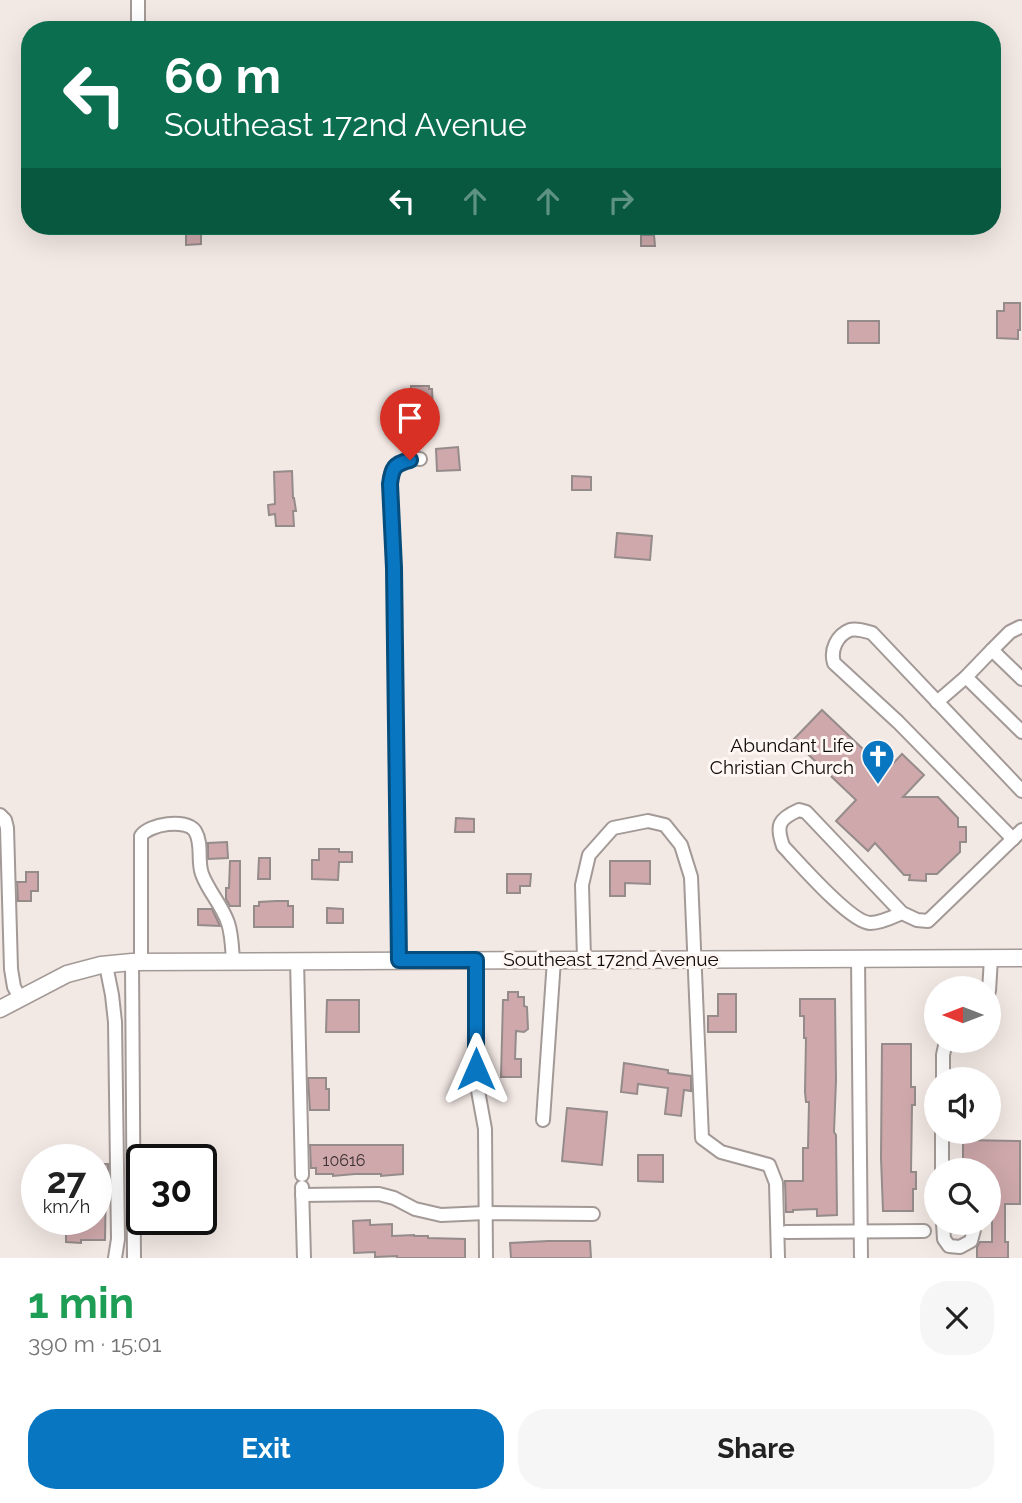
<!DOCTYPE html>
<html lang="en">
<head>
<meta charset="utf-8">
<style>
	body { margin:0; font-family:Raleway,sans-serif; background:#f6f6f6; color:#222; height:100vh; display:flex; flex-direction:column; font-size:26px; white-space:nowrap }
	* { box-sizing:border-box; margin:0 }
	p { font-size:23px; color:#767676 }
	.icon { flex:none; width:38px; height:38px; fill:none; stroke:currentColor; stroke-width:2; stroke-linecap:round; stroke-linejoin:round }
	.map { position:relative; height:1258px; overflow:hidden }
	.sheet { display:flex; flex-direction:column; background:#fff; flex:1 }
	.sheet>* { flex:none }
	.hud { position:absolute; left:21px; top:21px; width:980px; height:214px; border-radius:28px; box-shadow:0 7px 28px #0002; background:#0b6e4f; color:#fff; overflow:hidden }
	.needle { width:46px; rotate:270deg }
	.fabs { position:absolute; left:924px; top:976px; display:grid; gap:14px }
	.fabs a { display:grid; place-items:center; width:77px; height:77px; border-radius:50%; background:#fff; box-shadow:0 7px 28px #0002; font-size:35px }
	.speed { position:absolute; left:21px; top:1144px; display:flex; gap:14px; font-size:35px; font-weight:700; text-align:center }
	.speed>* { display:grid; place-content:center; width:91px; height:91px; border-radius:50%; background:#fff; box-shadow:0 7px 28px #0002; line-height:1 }
	.speed small { font-size:18px; font-weight:400 }
	.speed .limit { border:4px solid #111; border-radius:10px; background:#fff; color:#111 }
	.pin { position:absolute; display:grid; place-items:center; width:60px; height:60px; color:#fff; margin:-72px -30px; border-radius:50% 50% 50% 0; rotate:-45deg; box-shadow:0 0 7px #0007 }
	.pin .icon { rotate:45deg }
	.me { position:absolute; width:77px; margin:-38px; rotate:0deg; stroke-linejoin:round; filter:drop-shadow(0 0 5px #0008) }
	.turn { display:flex; align-items:center; gap:24px; height:147px; padding:0 28px; font-size:32px }
	.turn .icon { width:91px; height:91px; stroke-width:2.5 }
	.turn b { display:block; font-size:49px; line-height:60px }
	.lanes { display:flex; align-items:center; height:66px; padding:0 28px; background:#0003; justify-content:center; gap:35px; direction:ltr }
	.lanes .off { opacity:.35 }
	.round { display:grid; place-items:center; flex:none; width:74px; height:74px; border-radius:28px; background:#f6f6f6 }
	.head { display:flex; align-items:center; justify-content:space-between; height:119px; padding:0 28px }
	h1 { font-size:42px; font-weight:700; line-height:52px; color:#1e9e55 }
	.action { display:flex; gap:14px; margin-top:auto; padding:14px 28px }
	.action a { flex:1; height:80px; border-radius:28px; background:#0876c1; color:#fff; font-size:28px; font-weight:700; line-height:80px; text-align:center }
	.action a+a { background:#f6f6f6; color:#222 }
	.map>svg:first-child { display:block }
	.building { fill:#cea8ab; stroke:#958b8b; stroke-width:2 }
	.lines { fill:none; stroke-linecap:round; stroke-linejoin:round }
	.minor-casing { stroke:#a39a97; stroke-width:16 }
	.major-casing { stroke:#a39a97; stroke-width:19 }
	.minor { stroke:#fff; stroke-width:12 }
	.major { stroke:#fff; stroke-width:16 }
	.route-casing { stroke:#054d7d; stroke-width:18 }
	.route { stroke:#0876c1; stroke-width:12 }
	.labels { text-anchor:middle; stroke-width:6; stroke-linejoin:round; paint-order:stroke }
	.number-label { font-size:16px; fill:#3e3232 }
	.poi-label { font-size:19px; fill:#0e0b09; stroke:#fef6f3; text-anchor:end }
	.street-label { font-size:19px; fill:#0e0b09; stroke:#fef6f3 }
</style>
</head>
<body>
<div class="map">
<svg width="1022" height="1258" viewBox="0 0 1022 1258">
	<rect width="100%" height="100%" fill="#f2e8e4"/>
	<g class="building">
		<polygon points="186,226 201,226 201,244 186,245"/>
		<polygon points="641,235 654,235 655,246 641,246"/>
		<polygon points="1004,303 1020,303 1020,330 1018,330 1018,339 997,338 997,311 1004,311"/>
		<rect x="848" y="321" width="31" height="22"/>
		<polygon points="411,386 429,386 429,389 432,389 433,412 426,412 426,421 412,421"/>
		<polygon points="458,447 460,470 437,471 436,449"/>
		<polygon points="292,471 293,498 294,498 296,511 293,511 294,526 276,526 275,514 269,515 268,505 275,504 274,472"/>
		<polygon points="572,476 591,477 591,490 572,490"/>
		<polygon points="617,533 652,536 650,560 615,557"/>
		<polygon points="822,710 886,771 902,754 924,775 903,797 938,797 958,818 958,827 966,827 966,842 960,842 960,852 937,874 926,874 926,881 909,880 910,875 904,875 875,843 868,851 836,821 856,800 793,740"/>
		<polygon points="456,818 474,819 474,832 455,832"/>
		<polygon points="227,842 228,858 208,859 208,843"/>
		<polygon points="319,849 339,849 339,852 352,852 352,862 339,862 338,880 312,879 312,860 319,860"/>
		<polygon points="259,858 270,858 270,879 258,879"/>
		<polygon points="230,861 240,861 240,906 230,906 226,899 226,888 229,888"/>
		<polygon points="610,861 650,861 650,884 625,883 625,896 610,896"/>
		<polygon points="26,872 38,872 38,891 31,891 31,901 18,901 17,882 26,882"/>
		<polygon points="507,874 531,874 530,886 520,886 520,893 507,893"/>
		<polygon points="276,901 288,901 288,906 293,906 293,927 254,927 254,906 259,906 259,902"/>
		<polygon points="327,908 343,909 343,923 327,923"/>
		<polygon points="198,909 212,909 220,926 198,925"/>
		<polygon points="508,992 518,992 518,997 524,997 524,1006 527,1007 528,1029 524,1032 516,1031 515,1059 521,1059 521,1077 501,1077 503,1000 508,1000"/>
		<polygon points="718,994 736,994 736,1032 708,1032 708,1016 718,1016"/>
		<polygon points="800,999 835,999 836,1080 834,1132 836,1135 837,1215 817,1216 817,1209 793,1210 793,1212 786,1212 785,1181 803,1181 803,1148 808,1148 809,1102 806,1102 805,1092 806,1038 804,1038 804,1016 800,1016"/>
		<polygon points="327,1000 359,1000 359,1032 326,1032"/>
		<polygon points="882,1044 911,1044 911,1087 915,1087 915,1105 912,1105 911,1172 916,1172 916,1189 913,1189 913,1211 883,1211 881,1158"/>
		<polygon points="624,1063 668,1070 668,1073 691,1076 691,1091 684,1090 681,1116 665,1114 668,1088 638,1084 637,1094 621,1092"/>
		<polygon points="308,1078 326,1078 326,1089 329,1089 329,1110 310,1110"/>
		<polygon points="567,1108 607,1112 602,1165 562,1161"/>
		<polygon points="963,1140 1020,1141 1020,1204 1005,1204 1005,1242 1008,1242 1008,1258 977,1258 977,1247 980,1242 992,1242 992,1204 989,1204 989,1171 963,1171"/>
		<polygon points="310,1145 403,1145 403,1174 381,1176 381,1174 355,1174 333,1176 333,1174 316,1174 316,1168 311,1168"/>
		<polygon points="638,1155 663,1155 663,1182 638,1181"/>
		<polygon points="96,1164 108,1164 108,1179 106,1179 105,1240 81,1240 81,1243 66,1242 66,1220 96,1220"/>
		<polygon points="370,1220 370,1225 392,1224 392,1236 414,1235 414,1236 428,1236 428,1238 465,1239 465,1258 397,1258 397,1256 375,1257 375,1252 354,1253 353,1221"/>
		<polygon points="548,1241 590,1241 591,1258 511,1258 510,1243"/>
	</g>
	<g class="lines">
		<defs>
			<g id="minor">
				<polyline points="138,0 138,30"/>
				<polyline points="1020,627 1010,632 992,650 1022,679"/>
				<polyline points="966,677 1022,732"/>
				<polyline points="937,702 966,677 992,650"/>
				<polyline points="0,815 5,820 7,828 11,969 14,987 20,998"/>
				<path d="M1013,839L898,722L834,663C830,650 837,635 850,630C857,628 865,631 872,633L1022,791"/>
				<path d="M902,913C893,917 881,923 870,923C850,922 799,863 783,846C776,826 778,819 799,810L806,812L902,913L917,920L928,921L1022,830"/>
				<polyline points="858,958 861,1258"/>
				<polyline points="584,959 582,885 589,855 613,828 648,821 665,825 681,845 691,877 702,1138 721,1152 769,1165 776,1183 778,1258"/>
				<polyline points="297,960 302,1175"/>
				<path d="M399,960L394,568L390,484C390,480 390,475 392,471C397,461 411,458 420,459"/>
				<polyline points="476,960 476,1069 477,1085 485,1129 486,1258"/>
				<polyline points="132,962 134,1258"/>
				<path d="M141,962V836C149,824 186,818 195,831C203,844 197,861 202,874C208,891 222,905 228,923C232,935 232,948 233,961"/>
				<polyline points="106,965 112,995 115,1022 118,1239 115,1258"/>
				<polyline points="989,991 991,958"/>
				<polyline points="943,1080 943,1055 946,1041"/>
				<polyline points="543,1120 554,960"/>
				<polyline points="942,1132 942,1171"/>
				<polyline points="302,1187 304,1258"/>
				<polyline points="302,1195 379,1194 394,1198 415,1209 441,1215 485,1213 593,1214"/>
				<polyline points="943,1223 944,1239 949,1246 960,1247 971,1241 974,1230 969,1223"/>
				<polyline points="786,1232 924,1231"/>
			</g>
			<polyline id="major" points="0,1009 67,974 101,965 132,962 1022,958"/>
		</defs>
		<use href="#minor" class="minor-casing"/>
		<use href="#major" class="major-casing"/>
		<use href="#minor" class="minor"/>
		<use href="#major" class="major"/>
	</g>
	<g class="lines">
		<defs>
			<path id="route" d="M410,460C394,464 392,468 390,484L394,568L399,960H476V1069"/>
		</defs>
		<use href="#route" class="route-casing"/>
		<use href="#route" class="route"/>
	</g>
	<defs>
		<symbol id="church-pin" viewBox="-11 -11 22 30"><path d="M0 17L-7.5 6A9.5 9.5 0 1 1 7.5 6Z" fill="#0876c1" stroke="#fef6f3"/><path d="M-1.2-6h2.4v3.5h3.3v2.4h-3.3V6h-2.4V-.1h-3.3v-2.4h3.3Z" fill="#fff"/></symbol>
	</defs>
	<g fill-rule="evenodd">
		<use href="#church-pin" x="859" y="737" width="38" height="52"/>
	</g>
	<g class="labels">
		<g class="number-label">
			<text x="344" y="1166">10616</text>
		</g>
		<g class="poi-label">
			<text x="854" y="752">Abundant Life<tspan x="854" dy="22">Christian Church</tspan></text>
		</g>
		<g class="street-label">
			<text x="611" y="966">Southeast 172nd Avenue</text>
		</g>
	</g>
</svg>
<div class="fabs">
<a><svg class="needle" viewBox="-14 -14 28 28"><path d="M0-13l5 13h-10z" fill="#e53935"/><path d="M0 13l5-13h-10z" fill="#767676"/></svg></a>
<a><svg class="icon" aria-label="sound" viewBox="0 0 24 24"><path d="M4 9h4l5-4v14l-5-4H4zM17 9q2 3 0 6"/></svg></a>
<a><svg class="icon" aria-label="search" viewBox="0 0 24 24"><circle cx="10" cy="10" r="6"/><path d="M15 15l6 6"/></svg></a>
</div>
<div class="speed"><div>27<small>km/h</small></div><div class="limit">30</div></div>
<div class="pin" style="left:410px;top:460px;background:#d93025"><svg class="icon" aria-label="arrive" viewBox="0 0 24 24"><path d="M6 21V4h12l-3 4 3 4H6"/></svg></div>
<svg class="me" style="left:476px;top:1069px" viewBox="-20 -20 40 40"><path d="M0-17L14 15 0 8-14 15z" fill="#0876c1" stroke="#fff" stroke-width="4"/></svg>
<div class="hud">
<div class="turn"><svg class="icon" aria-label="left" viewBox="0 0 24 24"><path d="M17 20v-9H6M10 6l-5 5 5 5"/></svg><div><b>60 m</b>Southeast 172nd Avenue</div></div>
<div class="lanes"><svg class="icon" aria-label="left" viewBox="0 0 24 24"><path d="M17 20v-9H6M10 6l-5 5 5 5"/></svg><svg class="icon off" aria-label="ahead" viewBox="0 0 24 24"><path d="M12 20V5M6 11l6-6 6 6"/></svg><svg class="icon off" aria-label="ahead" viewBox="0 0 24 24"><path d="M12 20V5M6 11l6-6 6 6"/></svg><svg class="icon off" aria-label="right" viewBox="0 0 24 24"><path d="M7 20v-9h11M14 6l5 5-5 5"/></svg></div>
</div>
</div>
<section class="sheet">
<div class="head"><div><h1>1 min</h1><p>390 m · 15:01</p></div><a class="round"><svg class="icon" aria-label="close" viewBox="0 0 24 24"><path d="M6 6l12 12M18 6L6 18"/></svg></a></div>
<div class="action"><a>Exit</a><a>Share</a></div>
</section>
</body>
</html>
